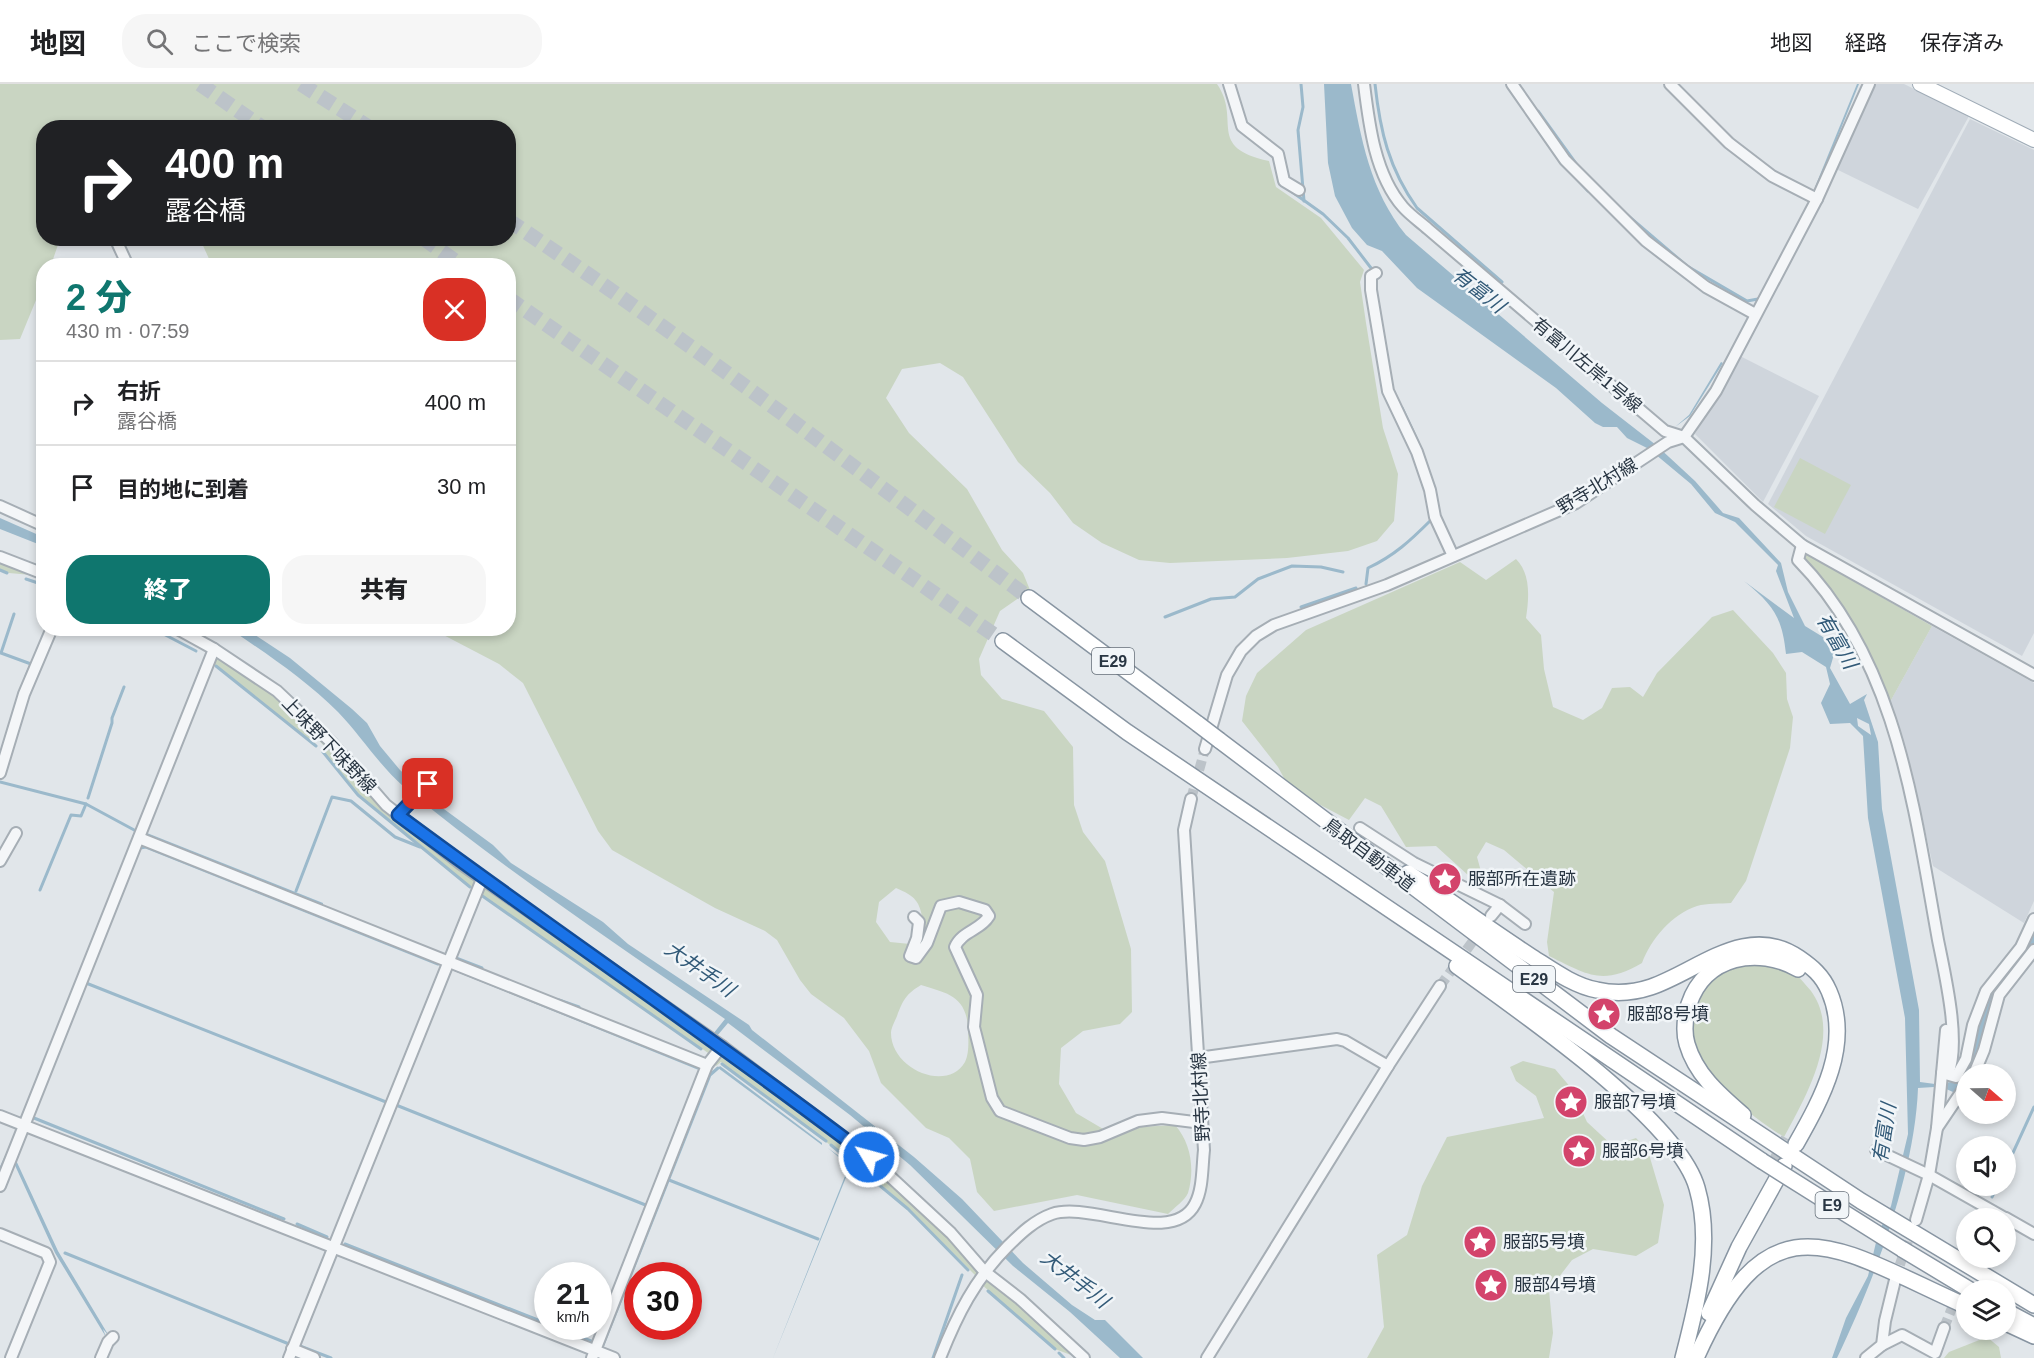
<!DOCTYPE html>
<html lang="ja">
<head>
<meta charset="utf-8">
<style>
	body { margin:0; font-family:Arial,"Noto Sans JP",sans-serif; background:#f6f6f6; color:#202124; height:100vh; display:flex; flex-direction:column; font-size:22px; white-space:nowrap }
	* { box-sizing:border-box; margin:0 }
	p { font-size:20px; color:#757577 }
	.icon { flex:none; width:33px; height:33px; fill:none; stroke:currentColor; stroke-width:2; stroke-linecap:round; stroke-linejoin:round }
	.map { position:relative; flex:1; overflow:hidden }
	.sheet { position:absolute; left:36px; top:174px; width:480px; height:378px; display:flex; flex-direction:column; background:#fff; border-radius:24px; box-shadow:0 3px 9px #0003 }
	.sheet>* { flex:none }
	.banner { position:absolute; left:36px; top:36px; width:480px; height:126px; border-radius:24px; box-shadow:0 3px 9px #0003; background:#202124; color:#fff; overflow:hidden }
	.needle { width:39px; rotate:110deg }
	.tools { position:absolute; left:1956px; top:980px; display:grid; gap:12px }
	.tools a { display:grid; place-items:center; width:60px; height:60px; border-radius:50%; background:#fff; box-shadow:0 3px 9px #0003; font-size:30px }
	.speed { position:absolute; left:534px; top:1178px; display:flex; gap:12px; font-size:30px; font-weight:700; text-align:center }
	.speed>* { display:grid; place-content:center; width:78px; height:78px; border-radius:50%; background:#fff; box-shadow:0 3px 9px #0003; line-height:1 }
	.speed small { font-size:15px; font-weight:400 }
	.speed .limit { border:9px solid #d22; background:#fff; color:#111 }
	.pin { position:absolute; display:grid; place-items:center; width:51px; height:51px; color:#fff; margin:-26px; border-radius:12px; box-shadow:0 3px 9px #0006 }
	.me { position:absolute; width:66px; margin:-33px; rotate:307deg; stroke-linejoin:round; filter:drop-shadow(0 0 4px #0008) }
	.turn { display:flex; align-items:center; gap:21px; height:126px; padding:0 30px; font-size:27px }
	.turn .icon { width:78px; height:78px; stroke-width:2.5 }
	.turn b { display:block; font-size:42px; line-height:51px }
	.round { display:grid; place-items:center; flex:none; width:63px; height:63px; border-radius:24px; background:#f6f6f6 }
	.overview { display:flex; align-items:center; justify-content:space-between; height:102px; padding:0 30px }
	h1 { font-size:36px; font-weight:800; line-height:45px; color:#0f766e }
	.action { display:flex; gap:12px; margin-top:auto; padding:12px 30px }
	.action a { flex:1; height:69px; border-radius:24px; background:#0f766e; color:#fff; font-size:24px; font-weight:800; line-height:69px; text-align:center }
	.action a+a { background:#f6f6f6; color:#202124 }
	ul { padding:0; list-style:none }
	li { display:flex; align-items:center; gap:18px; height:84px; padding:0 30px; border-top:2px solid #e0e0e0 }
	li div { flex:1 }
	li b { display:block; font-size:22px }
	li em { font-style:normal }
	header { display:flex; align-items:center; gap:36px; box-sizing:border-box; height:84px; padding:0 30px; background:#fff; border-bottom:2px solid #e0e0e0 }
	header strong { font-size:28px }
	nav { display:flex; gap:33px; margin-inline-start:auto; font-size:21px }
	.search { width:420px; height:54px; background:#f6f6f6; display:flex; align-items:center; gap:15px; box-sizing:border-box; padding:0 21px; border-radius:24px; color:#757577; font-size:22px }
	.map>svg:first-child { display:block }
	.built { fill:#cfd5dc }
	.green { fill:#c9d5c2; fill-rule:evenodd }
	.water { fill:#9bb9cb; fill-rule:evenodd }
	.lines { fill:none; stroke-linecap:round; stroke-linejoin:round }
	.stream { stroke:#9bb9cb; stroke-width:3 }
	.minor-tunnel { stroke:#bcc3c9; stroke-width:10; stroke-dasharray:10 5; stroke-linecap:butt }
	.highway-tunnel { stroke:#bcc3c9; stroke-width:15; stroke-dasharray:15 8; stroke-linecap:butt }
	.minor-casing { stroke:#a6aeb5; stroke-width:14 }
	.major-casing { stroke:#a0acb7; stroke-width:16 }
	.highway-casing { stroke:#8895a2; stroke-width:18 }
	.minor { stroke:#f4f6f8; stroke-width:10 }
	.major { stroke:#fff; stroke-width:14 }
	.highway { stroke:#fff; stroke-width:15 }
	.highway-bridge-casing { stroke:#8895a2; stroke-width:18; stroke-linecap:butt }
	.highway-bridge { stroke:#fff; stroke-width:15 }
	.route-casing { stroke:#114b97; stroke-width:15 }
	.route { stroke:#1a73e8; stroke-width:10 }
	.labels { text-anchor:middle; stroke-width:5; stroke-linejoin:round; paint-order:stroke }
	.shield { fill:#f1f5f8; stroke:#656f79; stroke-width:1.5 }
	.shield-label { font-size:16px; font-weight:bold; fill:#293643 }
	.street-label { font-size:18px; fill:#293643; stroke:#f1f5f8 }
	.poi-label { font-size:18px; fill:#293643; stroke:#f1f5f8; text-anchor:start }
	.water-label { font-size:20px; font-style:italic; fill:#325a78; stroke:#f1f5f8 }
</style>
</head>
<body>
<header>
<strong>地図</strong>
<div class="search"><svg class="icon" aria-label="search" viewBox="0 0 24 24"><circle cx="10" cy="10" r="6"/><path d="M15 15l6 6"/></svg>ここで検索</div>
<nav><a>地図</a><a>経路</a><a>保存済み</a></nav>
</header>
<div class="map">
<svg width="2034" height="1274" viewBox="0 0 2034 1274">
	<rect width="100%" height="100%" fill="#e1e6ea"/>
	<g class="built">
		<polygon points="1875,0 1904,0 1969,32 1918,125 1836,85"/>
		<polygon points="1970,35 2034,66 2034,549 2022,572 1806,452 1768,420"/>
		<polygon points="1740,272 1819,312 1763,418 1695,350"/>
		<polygon points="1932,542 2034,599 2034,817 2024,839 1933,782 1916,706 1890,618"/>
	</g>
	<g class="green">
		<path d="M0,0H1217C1242,36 1205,63 1269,77L1276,103L1321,134L1364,186L1360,198L1366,239L1383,344L1398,390L1394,437L1377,457L1348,467L1287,474L1170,479L1139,476L1102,459L1073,439L1050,409L1018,378L963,293L940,279L902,285L886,314L909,349L967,405L1002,466L1023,489L1030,506L1000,527L979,575L981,591L1002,615L1044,627L1073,663L1074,721L1083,748L1105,777L1131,865L1132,928L1120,940L1083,947L1061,964L1059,1000L1076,1029L1115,1052L1139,1043L1175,1041C1191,1059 1195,1085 1188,1109C1185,1116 1174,1124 1168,1130L1077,1111L994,1127L977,1108L970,1075L949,1054L926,1044L881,999L869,967L844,934L811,910L800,896L777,856L765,847L715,824L612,766L598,747L523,599L499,580L432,545L508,544V182L209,181L210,177L200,155L508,154V44H44V154L60,155L51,181L44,182L43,199L20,255L0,256ZM896,804C915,812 920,817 923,838L910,860L890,858L876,838L879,818ZM921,901C946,909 965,911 968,942C968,952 970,968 965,978C947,1009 891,985 891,949C891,944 895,937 897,932C903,916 906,910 921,901Z"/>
		<polygon points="1800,374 1851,401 1825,450 1774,423"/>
		<polygon points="1806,470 1932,542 1890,618 1849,539 1805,478"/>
		<path d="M1516,475C1531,490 1529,514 1526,534L1541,551L1544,585L1553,623L1583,636L1602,624L1612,604L1630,603L1643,613L1657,589L1712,533L1733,526L1773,569L1786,589L1787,615L1793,633L1790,664L1746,797L1731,819C1720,820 1707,819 1697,822C1672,830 1651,855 1642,879C1602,902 1588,891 1549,872L1547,858L1554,808L1504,766L1486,758L1477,773L1482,791L1469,792L1436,762L1406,763L1381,722L1365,714L1349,736L1290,705L1278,683L1242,637L1246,612L1257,589L1306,546L1460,478L1486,496Z"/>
		<polygon points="0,476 43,492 9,489 0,485"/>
		<path d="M220,572C264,602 288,615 317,662L211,578L215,573Z"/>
		<polygon points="302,632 369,708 474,794 475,806 359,710 323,667 325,663 308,645"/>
		<polygon points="485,802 717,962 711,971 478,808"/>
		<path d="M1760,878C1770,881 1782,883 1791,887C1799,892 1805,900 1811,907C1843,950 1805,1014 1784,1053C1742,1026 1666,969 1700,912C1715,886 1731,881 1760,878Z"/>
		<polygon points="721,967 885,1091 944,1147 978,1187 975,1191 907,1123 871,1092 721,978 716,982 713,979"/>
		<polygon points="1523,977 1555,985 1572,1005 1587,1038 1613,1062 1636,1054 1648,1067 1664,1121 1658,1159 1636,1172 1593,1165 1572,1176 1549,1206 1553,1249 1549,1274 1367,1274 1384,1243 1377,1171 1407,1151 1422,1102 1447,1053 1544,1034 1536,1012 1516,997 1510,983"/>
		<polygon points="985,1194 996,1200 1079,1274 1055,1265 981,1200"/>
		<polygon points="1987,1253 1999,1263 2001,1274 1944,1274 1949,1268"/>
	</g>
	<g class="water">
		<path d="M1324,0H1351C1361,54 1370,107 1406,151L1602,319L1656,361L1695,397L1723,429L1739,434L1781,479L1788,508L1805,542L1823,553L1835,567L1830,584L1850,620L1867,610L1864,616L1878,658L1882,725L1919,926L1920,998L1935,1000L1934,1003L1918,1004C1915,1089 1874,1197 1837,1274H1832L1846,1234L1868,1192L1878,1150L1891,1122L1908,1050L1905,934L1868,734L1863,652L1850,639L1830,640L1821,619L1830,600L1826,583L1802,568L1786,570C1782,532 1773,521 1744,497L1794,534L1776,487L1778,481L1735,438L1715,429L1691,400L1649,365L1627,354L1617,343H1603L1595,339L1556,304L1417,204L1382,167L1367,161L1352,144L1335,112L1328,79ZM1857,634L1869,640L1871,651L1858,642Z"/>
		<polygon points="1857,0 1859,0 1817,104 1815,103"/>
		<polygon points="1721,278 1723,279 1690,332 1675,343 1689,331"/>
		<polygon points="0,434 43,453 43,462 0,445"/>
		<path d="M230,545H246L290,574L352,625L367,639L380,662L400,686L433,717L493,761L511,779L603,838L628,860L749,941L752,946L914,1073L962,1115L1023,1179L1072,1221L1095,1236H1105L1143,1274H1120L1070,1228L1013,1182L910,1081L850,1031L728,939L717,952L713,950L725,935C616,860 506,787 404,703C379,681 361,652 338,628C306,596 267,570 230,545Z"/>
		<polygon points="147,749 323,819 323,821 146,751"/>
		<path d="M2034,842V860L2011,888L1970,990H1966C1966,998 1961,1006 1953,1008L1944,1004L1945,999L1957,997L1985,915Z"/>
		<polygon points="720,982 822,1059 822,1061 718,984"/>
		<polygon points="828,1064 851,1081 773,1274 849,1082"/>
		<polygon points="15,1074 58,1167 109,1252 103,1245 106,1253 55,1169 13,1077"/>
	</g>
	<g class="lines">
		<g class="stream">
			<polyline points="1301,0 1303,23 1298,46 1304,117"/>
			<path d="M1375,0C1380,47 1389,85 1417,124L1502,198"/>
			<polyline points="1538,27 1577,81"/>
			<polyline points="1575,93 1588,107"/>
			<polyline points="1281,100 1323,130 1348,154 1371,184"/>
			<polyline points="1626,130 1687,182 1747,217 1758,215"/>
			<polyline points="1402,324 1418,358"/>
			<polyline points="0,486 7,489"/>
			<polyline points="26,495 44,501"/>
			<path d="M1366,500L1368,484C1394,472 1411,456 1431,436"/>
			<polyline points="1301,523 1356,504"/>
			<polyline points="14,530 1,569 31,580 26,592"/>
			<polyline points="1165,533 1211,515 1235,513 1258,495 1292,482 1321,483 1343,488"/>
			<polyline points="152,544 196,567"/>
			<polyline points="216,582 316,662"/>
			<polyline points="323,668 358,711 470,803"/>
			<polyline points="0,698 86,720 136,747"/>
			<polyline points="88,714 112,639 112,634 124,603"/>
			<polyline points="140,764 146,763 438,880"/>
			<polyline points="40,806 71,731 81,732 86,720"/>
			<polyline points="296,807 332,713 351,717 395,753 420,763"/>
			<polyline points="481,811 701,965"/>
			<polyline points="456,874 482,884"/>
			<polyline points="456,886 698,984"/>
			<polyline points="86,899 386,1018"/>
			<polyline points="559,916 579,923"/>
			<polyline points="722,980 826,1057"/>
			<polyline points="396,1021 648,1122"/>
			<polyline points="34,1034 284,1135"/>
			<polyline points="831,1061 908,1125 968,1186"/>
			<polyline points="2006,1084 2034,1023"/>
			<polyline points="0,1086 7,1071"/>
			<polyline points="669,1096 818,1155"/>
			<polyline points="1992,1113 1998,1101"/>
			<polyline points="297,1140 327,1153"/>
			<polyline points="345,1160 548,1240"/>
			<polyline points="65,1169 289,1260"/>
			<polyline points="988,1207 1055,1265"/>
			<polyline points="552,1242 591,1257"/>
			<polyline points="603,1261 710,991 718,984"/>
			<polyline points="300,1262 331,1274"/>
			<polyline points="1059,1269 1064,1274"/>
			<polyline points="933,1274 962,1191"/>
		</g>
		<g class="minor-tunnel">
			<polyline points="1191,715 1205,665"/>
			<polyline points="1440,902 1481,846"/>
			<polyline points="1895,1195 1913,1142"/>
			<polyline points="1944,1244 1972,1173"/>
		</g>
		<g class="highway-tunnel">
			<polyline points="200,0 263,44"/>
			<polyline points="301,0 370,44"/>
			<path d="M508,136C687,255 858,386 1029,514"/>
			<polyline points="423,154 462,182"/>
			<polyline points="508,214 1003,557"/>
			<polyline points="1776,1077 1788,1055"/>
		</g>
		<defs>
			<g id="minor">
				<polyline points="1229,0 1242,42 1278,70 1284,97 1299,106"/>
				<path d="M1364,0C1369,41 1375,91 1403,123C1410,131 1420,138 1428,145L1665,347L1684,353L1755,421L1802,461L2034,591"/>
				<polyline points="1512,0 1565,76 1646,157 1706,203 1755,230"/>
				<polyline points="1670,0 1729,59 1772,92 1817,115"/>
				<polyline points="115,154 128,182"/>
				<polyline points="1376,189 1371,192 1371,206 1388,307 1417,368 1430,406 1435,433 1453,472"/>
				<polyline points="0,422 44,442"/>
				<path d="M1802,461L1798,476C1897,577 1914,724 1938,856C1945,891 1961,958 1948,990"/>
				<polyline points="0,473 44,490"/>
				<polyline points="176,544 214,565 277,607 332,659 386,721 461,780 722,962 869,1073 951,1149 984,1187 1020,1215 1084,1274"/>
				<polyline points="1205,665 1227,591 1241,567 1256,552 1274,541 1387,501 1576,419 1668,358 1684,353 1716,307 1817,115 1869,0"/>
				<polyline points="0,689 24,610 52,544"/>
				<polyline points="398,731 428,700"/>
				<polyline points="1360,744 1414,779 1500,821 1525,840"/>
				<polyline points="139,754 707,981"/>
				<polyline points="0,777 16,749"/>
				<polyline points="1491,832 1500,821"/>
				<path d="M914,833L919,838L917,854L910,872L916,874L927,859L941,822L959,818L985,826L989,832C981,846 962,847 955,863L977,911L974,943L992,1014L1000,1027L1070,1054L1084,1056L1100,1053L1138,1037L1162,1034L1202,1039"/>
				<polyline points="1198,974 1337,955 1345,957 1388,982 1207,1274"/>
				<polyline points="1388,982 1440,902"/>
				<polyline points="1942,989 1956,993 1966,975 1973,941 1986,907 2021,863 2034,835"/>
				<polyline points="1974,990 1984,966 1999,911 2034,866"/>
				<polyline points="0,1032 614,1274"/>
				<polyline points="1937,1044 1946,946"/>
				<polyline points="1876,1066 1929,1091 2005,1134"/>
				<polyline points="0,1102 214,565"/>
				<polyline points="2006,1134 2034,1150"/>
				<polyline points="1916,1136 1929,1091 1937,1044 1966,1001"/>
				<polyline points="0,1150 46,1169 50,1178 11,1274"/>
				<polyline points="1882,1261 1902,1251 1935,1269 1944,1244"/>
				<polyline points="292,1265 314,1274"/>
				<polyline points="101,1274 108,1258 113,1253"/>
				<polyline points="289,1274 482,795"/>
				<polyline points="592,1274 707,981 722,962"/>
				<path d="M940,1274C957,1231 975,1195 1008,1162C1021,1149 1035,1136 1052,1130C1090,1117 1173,1163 1195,1120C1203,1105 1202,1084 1204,1066L1184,746L1191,715"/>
				<polyline points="1866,1274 1882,1261 1885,1237 1895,1196"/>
			</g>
			<polyline id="major" points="1920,0 2034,56"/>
			<g id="highway">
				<polyline points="1029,514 1198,640"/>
				<polyline points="1003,557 1127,648 1762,1077"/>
				<polyline points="1219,656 1611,952 1861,1117 2034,1221"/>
				<path d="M1408,789C1450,816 1490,846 1532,873C1551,885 1574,902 1597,906C1615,910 1633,909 1651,903C1698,887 1747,838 1799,874C1812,883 1822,891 1829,907C1852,960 1822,1014 1796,1060"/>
				<path d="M1457,882C1517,926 1678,1035 1697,1104C1713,1159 1697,1220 1683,1274"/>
				<path d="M1743,1031C1720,1011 1696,991 1687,960C1683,946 1685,933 1689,920C1705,872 1758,862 1798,885"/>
				<polyline points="1902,1165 1970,1206"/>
				<polyline points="2006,1227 2034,1242"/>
				<polyline points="1709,1229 1739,1163 1784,1082"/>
				<polyline points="2006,1239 2034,1252"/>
				<path d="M1696,1274C1771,1106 1834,1163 1966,1222"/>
			</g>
		</defs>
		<use href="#minor" class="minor-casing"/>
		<use href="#major" class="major-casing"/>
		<use href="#highway" class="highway-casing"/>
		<use href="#minor" class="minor"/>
		<use href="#major" class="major"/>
		<use href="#highway" class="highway"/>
		<defs>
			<g id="highway-bridge">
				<polyline points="1198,640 1219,656"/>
				<polyline points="1762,1077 1902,1165"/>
			</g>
		</defs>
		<use href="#highway-bridge" class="highway-bridge-casing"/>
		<use href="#highway-bridge" class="highway-bridge"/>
	</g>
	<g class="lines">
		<defs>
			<path id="route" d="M428,700L398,731C554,847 715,955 869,1073"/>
		</defs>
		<use href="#route" class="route-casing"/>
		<use href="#route" class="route"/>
	</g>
	<defs>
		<symbol id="sight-disc" viewBox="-11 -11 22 22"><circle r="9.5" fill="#d3436b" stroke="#f1f5f8"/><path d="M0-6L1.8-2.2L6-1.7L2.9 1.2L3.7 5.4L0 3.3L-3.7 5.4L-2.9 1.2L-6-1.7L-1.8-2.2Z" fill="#fff"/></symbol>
	</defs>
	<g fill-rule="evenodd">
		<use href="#sight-disc" x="1426" y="776" width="38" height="38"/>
		<use href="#sight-disc" x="1585" y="911" width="38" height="38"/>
		<use href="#sight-disc" x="1552" y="999" width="38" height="38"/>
		<use href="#sight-disc" x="1560" y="1048" width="38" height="38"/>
		<use href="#sight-disc" x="1461" y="1139" width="38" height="38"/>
		<use href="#sight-disc" x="1472" y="1182" width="38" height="38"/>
	</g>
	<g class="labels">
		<g class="shield">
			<rect x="1092" y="564" width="42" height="26" rx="4.5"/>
			<rect x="1513" y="882" width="42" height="26" rx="4.5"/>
			<rect x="1815.5" y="1108" width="33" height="26" rx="4.5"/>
		</g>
		<g class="shield-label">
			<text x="1113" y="583">E29</text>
			<text x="1534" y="901">E29</text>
			<text x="1832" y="1127">E9</text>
		</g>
		<g class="street-label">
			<text transform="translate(1587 281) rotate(40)" y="6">有富川左岸1号線</text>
			<text transform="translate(1597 402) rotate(-31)" y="6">野寺北村線</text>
			<text transform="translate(329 661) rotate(46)" y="6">上味野下味野線</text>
			<text transform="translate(1369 771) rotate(37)" y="6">鳥取自動車道</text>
			<text transform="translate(1201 1013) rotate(-93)" y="6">野寺北村線</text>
		</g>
		<g class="poi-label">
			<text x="1468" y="801">服部所在遺跡</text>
			<text x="1627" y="936">服部8号墳</text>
			<text x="1594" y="1024">服部7号墳</text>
			<text x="1602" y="1073">服部6号墳</text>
			<text x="1503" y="1164">服部5号墳</text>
			<text x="1514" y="1207">服部4号墳</text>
		</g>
		<g class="water-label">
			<text transform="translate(1479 206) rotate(38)" y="7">有富川</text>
			<text transform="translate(1837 557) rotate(60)" y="7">有富川</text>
			<text transform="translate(700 885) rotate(35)" y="7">大井手川</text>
			<text transform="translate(1884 1049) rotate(-81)" y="7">有富川</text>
			<text transform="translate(1075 1195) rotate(38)" y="7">大井手川</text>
		</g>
	</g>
</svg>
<div class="tools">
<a><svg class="needle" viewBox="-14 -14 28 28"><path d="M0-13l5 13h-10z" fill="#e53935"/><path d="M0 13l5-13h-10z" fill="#757577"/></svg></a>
<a><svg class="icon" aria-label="sound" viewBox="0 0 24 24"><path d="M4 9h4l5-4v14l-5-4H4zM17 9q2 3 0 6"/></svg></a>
<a><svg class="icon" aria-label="search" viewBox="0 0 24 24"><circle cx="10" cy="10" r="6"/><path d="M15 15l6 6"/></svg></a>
<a><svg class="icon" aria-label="layers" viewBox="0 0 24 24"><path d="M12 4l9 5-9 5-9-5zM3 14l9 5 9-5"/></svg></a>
</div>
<div class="speed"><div>21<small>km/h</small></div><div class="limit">30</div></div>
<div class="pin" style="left:428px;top:700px;background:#d93025"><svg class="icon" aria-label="arrive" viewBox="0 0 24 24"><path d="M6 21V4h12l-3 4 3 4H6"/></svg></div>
<svg class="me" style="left:869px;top:1073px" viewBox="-20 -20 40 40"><circle r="17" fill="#1a73e8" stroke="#fff" stroke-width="3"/><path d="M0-11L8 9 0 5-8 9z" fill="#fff"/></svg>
<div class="banner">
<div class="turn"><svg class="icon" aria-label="right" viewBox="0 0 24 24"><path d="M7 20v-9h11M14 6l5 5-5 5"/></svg><div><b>400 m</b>露谷橋</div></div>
</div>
<section class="sheet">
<div class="overview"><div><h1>2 分</h1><p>430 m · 07:59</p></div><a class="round" style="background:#d93025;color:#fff"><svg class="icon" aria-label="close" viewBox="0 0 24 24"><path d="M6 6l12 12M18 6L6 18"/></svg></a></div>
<ul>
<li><svg class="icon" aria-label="right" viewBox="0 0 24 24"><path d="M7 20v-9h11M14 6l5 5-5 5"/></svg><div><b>右折</b><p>露谷橋</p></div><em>400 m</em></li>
<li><svg class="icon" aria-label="arrive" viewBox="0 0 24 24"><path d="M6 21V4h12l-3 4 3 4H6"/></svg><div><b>目的地に到着</b></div><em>30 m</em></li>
</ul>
<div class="action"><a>終了</a><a>共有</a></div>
</section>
</div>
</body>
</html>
